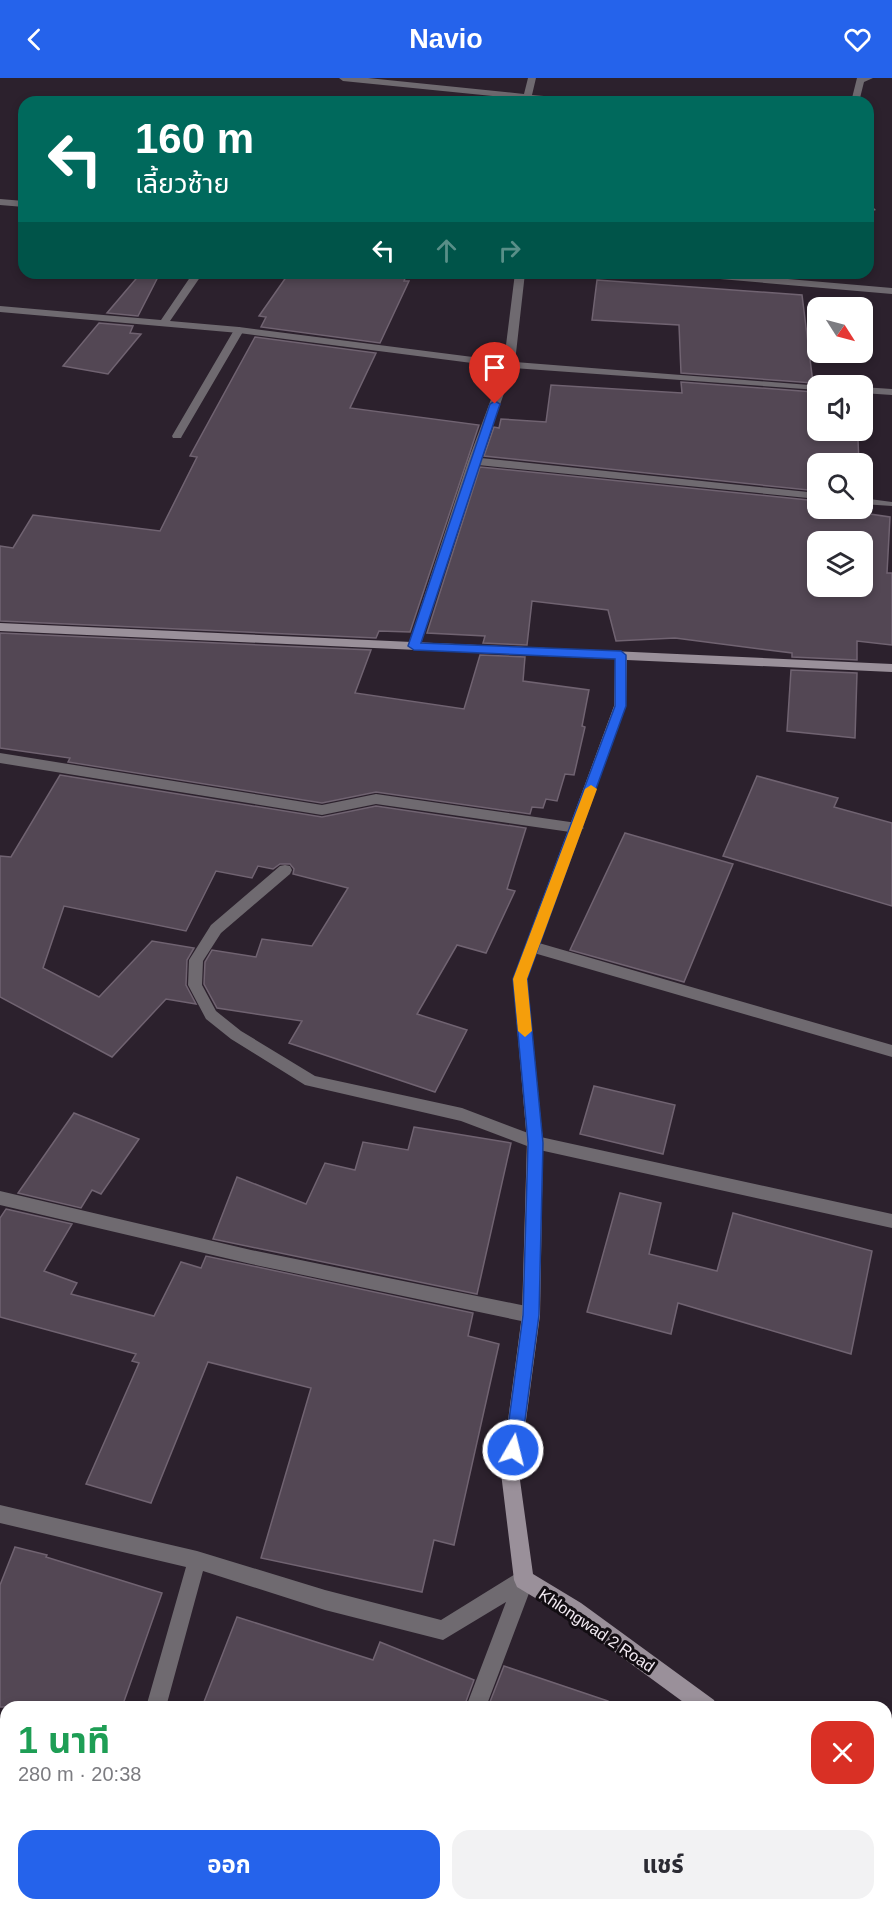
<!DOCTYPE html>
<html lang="th">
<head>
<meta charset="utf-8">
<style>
	body { margin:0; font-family:Arial,"Noto Sans Thai",sans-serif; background:#f2f2f3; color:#2b2b33; height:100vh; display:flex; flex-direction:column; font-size:22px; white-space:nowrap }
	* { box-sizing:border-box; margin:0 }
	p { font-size:20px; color:#7c7c81 }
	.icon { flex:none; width:33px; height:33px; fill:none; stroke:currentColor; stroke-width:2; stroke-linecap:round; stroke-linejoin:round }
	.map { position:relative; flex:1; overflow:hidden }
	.panel { position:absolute; left:0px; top:1623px; width:892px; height:210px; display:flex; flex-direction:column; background:#fff; border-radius:18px 18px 0 0; box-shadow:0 3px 9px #0003 }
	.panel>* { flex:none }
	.top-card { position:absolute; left:18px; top:18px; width:856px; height:183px; border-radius:18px; box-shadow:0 3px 9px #0003; background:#00695c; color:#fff; overflow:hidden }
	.needle { width:39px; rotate:126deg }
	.controls { position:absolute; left:807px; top:219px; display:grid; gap:12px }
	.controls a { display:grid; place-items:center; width:66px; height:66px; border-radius:12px; background:#fff; box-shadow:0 3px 9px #0003; font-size:30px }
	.pin { position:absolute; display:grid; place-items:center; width:51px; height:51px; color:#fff; margin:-62px -26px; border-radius:50% 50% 50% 0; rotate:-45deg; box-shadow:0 0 6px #0007 }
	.pin .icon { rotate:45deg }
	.me { position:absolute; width:66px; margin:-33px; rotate:8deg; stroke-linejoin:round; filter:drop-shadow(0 0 4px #0008) }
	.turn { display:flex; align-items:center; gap:21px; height:126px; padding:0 18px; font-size:27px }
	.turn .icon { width:78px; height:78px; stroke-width:2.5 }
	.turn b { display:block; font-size:42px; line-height:51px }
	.lanes { display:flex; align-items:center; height:57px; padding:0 18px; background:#0003; justify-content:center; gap:30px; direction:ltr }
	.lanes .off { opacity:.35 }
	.round { display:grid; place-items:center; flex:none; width:63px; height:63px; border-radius:18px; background:#f2f2f3 }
	.head { display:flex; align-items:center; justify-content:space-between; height:102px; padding:0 18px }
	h1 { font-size:36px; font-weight:700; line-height:45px; color:#1e9e55 }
	.action { display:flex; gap:12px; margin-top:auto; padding:12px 18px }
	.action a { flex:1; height:69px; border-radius:18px; background:#2563eb; color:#fff; font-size:24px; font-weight:700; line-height:69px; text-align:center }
	.action a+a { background:#f2f2f3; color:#2b2b33 }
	header { display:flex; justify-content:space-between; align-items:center; height:78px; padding:0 18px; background:#2563eb; color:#fff; font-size:27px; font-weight:700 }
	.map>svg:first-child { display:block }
	.building { fill:#534754; stroke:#706371; stroke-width:1.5; fill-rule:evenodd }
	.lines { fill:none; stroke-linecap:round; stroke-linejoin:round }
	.lane { fill:#6f6a70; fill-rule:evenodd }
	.street { fill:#6f6a70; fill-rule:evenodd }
	.secondary { fill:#9a909a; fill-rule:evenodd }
	.route { fill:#2563eb; stroke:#184099; stroke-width:1.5 }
	.slow { fill:#f59e0b }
	.labels { text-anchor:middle; stroke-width:6; stroke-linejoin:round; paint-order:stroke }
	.street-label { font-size:16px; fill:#f3ebf3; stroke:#120d12 }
</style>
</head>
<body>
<header><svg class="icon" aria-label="back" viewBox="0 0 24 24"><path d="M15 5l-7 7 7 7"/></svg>Navio<svg class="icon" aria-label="heart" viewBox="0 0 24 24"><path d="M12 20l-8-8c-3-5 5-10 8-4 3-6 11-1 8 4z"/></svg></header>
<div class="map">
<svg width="892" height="1833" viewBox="0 0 892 1833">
	<rect width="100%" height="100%" fill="#2c212d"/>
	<g class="building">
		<polygon points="141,195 160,195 138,238 107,235"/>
		<polygon points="289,195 407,195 404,203 409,203 380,265 261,249 266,239 259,238"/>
		<polygon points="597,202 802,217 813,305 681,295 679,247 592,242"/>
		<polygon points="99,245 133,248 130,255 141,256 108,296 63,288"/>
		<polygon points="255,259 376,275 350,330 479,347 410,554 379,553 376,560 0,543 0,468 13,470 33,437 160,453 197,379 190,378"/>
		<polygon points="681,304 814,314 820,360 858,362 859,386 818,386 818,413 484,378 494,349 499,350 501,341 546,344 551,307 682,315"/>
		<path d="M480,389L818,423V430H862L863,435L890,439L887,495H892V567L857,563V582L792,579V575L675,560L616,563L608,532L532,523L527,567L483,565L485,558L427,555ZM818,464H862V508H818Z"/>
		<polygon points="0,555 371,572 355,615 464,631 480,577 525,579 523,603 589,612 582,648 585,649 574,697 565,696 557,723 546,721 543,730 532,729 530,736 376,714 322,725 68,684 70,680 0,670"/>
		<polygon points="791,592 857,595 855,660 787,653"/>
		<polygon points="60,697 322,739 376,728 526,750 507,811 515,813 486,875 457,867 417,936 467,952 435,1014 289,965 302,943 217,930 204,906 205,884 212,872 256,879 262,861 312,868 348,810 293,796 294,791 290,786 280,786 273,791 258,788 252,800 216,793 186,853 64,828 43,890 99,919 152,863 194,870 187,882 186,907 196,926 166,921 112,979 0,919 0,778 11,779"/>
		<polygon points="757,698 838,720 834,729 892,745 892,828 723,778"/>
		<polygon points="625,755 733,786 684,904 570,872"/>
		<polygon points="594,1008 675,1027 663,1076 580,1056"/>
		<polygon points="74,1035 139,1061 101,1116 92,1112 81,1130 18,1115"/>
		<polygon points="414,1049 511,1065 477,1216 213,1161 237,1099 306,1126 325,1085 355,1092 363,1064 408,1072"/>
		<polygon points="620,1115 661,1125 649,1176 717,1193 733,1135 872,1173 851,1276 678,1225 671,1256 587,1234"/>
		<polygon points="6,1131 72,1146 44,1193 77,1205 71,1216 154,1238 181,1184 201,1190 206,1178 473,1235 468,1258 499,1266 454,1467 434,1462 422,1514 261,1480 311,1310 208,1284 151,1425 86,1406 139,1285 132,1283 136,1276 0,1239 0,1140"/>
		<polygon points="15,1469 47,1477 46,1479 162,1515 122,1629 0,1629 0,1507"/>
		<polygon points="237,1539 373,1582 380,1564 474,1602 464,1629 202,1629"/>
		<polygon points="504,1588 608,1623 607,1629 488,1629"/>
	</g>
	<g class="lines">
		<polygon class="lane" points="239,249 244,252 182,358 181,360 173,360 172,358 234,252"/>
		<g class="street">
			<polygon points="339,0 368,0 524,16 528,0 536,0 532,17 579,21 583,24 531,22 530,24 522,24 523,21 343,3"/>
			<polygon points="857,0 873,0 864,4 859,24 851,24"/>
			<polygon points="0,121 24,123 24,129 0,127"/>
			<polygon points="868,129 874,130 876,132 868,135"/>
			<polygon points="193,195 203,195 170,243 239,249 504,283 515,195 525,195 515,284 822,308 818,308 818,312 513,290 481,380 818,415 818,421 478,387 420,568 414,572 410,571 408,568 468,383 503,289 239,255 0,234 0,228 161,242"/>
			<polygon points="680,195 719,195 892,210 892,216 685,198"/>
			<polygon points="862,309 892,311 892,317 862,315"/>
			<polygon points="862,420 892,424 892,428 862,426"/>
			<polygon points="0,675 322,727 376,716 577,745 584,750 577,755 376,726 322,737 0,685"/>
			<polygon points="285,787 290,788 292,792 290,796 221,855 203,883 202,907 216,933 241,953 315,998 462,1030 536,1058 892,1136 892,1150 535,1071 461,1043 305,1007 231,961 206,941 188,907 189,882 211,847 280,788"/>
			<polygon points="532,863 892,967 892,979 527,873 525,869 527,865"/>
			<polygon points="0,1113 251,1172 531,1229 537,1232 540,1237 537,1242 531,1245 251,1186 0,1127"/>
			<polygon points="0,1427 197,1473 325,1512 441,1542 517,1495 524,1492 531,1495 534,1502 486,1629 466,1629 506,1524 443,1562 325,1532 203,1493 166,1629 146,1629 186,1489 0,1445"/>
			<polygon points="0,1721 6,1723 6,1743 0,1741"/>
			<polygon points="392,1827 414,1827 411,1833 389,1833"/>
		</g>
		<g class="secondary">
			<polygon points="0,545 892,586 892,594 627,582 626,628 527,901 543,1064 540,1237 519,1395 533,1496 581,1525 714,1622 717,1629 690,1629 567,1539 517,1509 514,1502 501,1395 522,1237 527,1064 513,901 614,628 615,581 0,553"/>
			<polygon points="834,1827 856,1827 859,1833 837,1833"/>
		</g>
	</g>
	<polygon class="route" points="495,323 500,326 421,565 621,573 626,577 626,628 527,901 543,1065 539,1237 521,1372 519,1378 513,1380 507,1378 505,1372 523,1237 528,1065 513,901 615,628 615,581 414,572 408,568 490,326"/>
	<polygon class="slow" points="591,707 597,711 527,901 532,953 525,959 518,953 513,901 585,711"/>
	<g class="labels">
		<g class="street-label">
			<text transform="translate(597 1552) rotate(34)" y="6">Khlongwad 2 Road</text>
		</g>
	</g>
</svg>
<div class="controls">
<a><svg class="needle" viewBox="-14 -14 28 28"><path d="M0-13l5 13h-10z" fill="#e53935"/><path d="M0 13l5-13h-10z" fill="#7c7c81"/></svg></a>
<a><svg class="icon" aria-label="sound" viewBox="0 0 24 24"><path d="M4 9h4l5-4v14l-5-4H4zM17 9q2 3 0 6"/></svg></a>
<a><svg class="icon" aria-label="search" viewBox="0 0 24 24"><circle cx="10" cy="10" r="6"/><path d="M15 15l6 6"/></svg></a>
<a><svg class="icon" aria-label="layers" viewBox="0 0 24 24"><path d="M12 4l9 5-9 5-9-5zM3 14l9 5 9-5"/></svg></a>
</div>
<div class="pin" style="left:495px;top:326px;background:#d93025"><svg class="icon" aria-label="arrive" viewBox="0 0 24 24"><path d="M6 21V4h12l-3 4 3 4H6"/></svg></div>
<svg class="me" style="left:513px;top:1372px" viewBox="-20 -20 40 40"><circle r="17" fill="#2563eb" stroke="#fff" stroke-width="3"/><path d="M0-11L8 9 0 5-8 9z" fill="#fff"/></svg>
<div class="top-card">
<div class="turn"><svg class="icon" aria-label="left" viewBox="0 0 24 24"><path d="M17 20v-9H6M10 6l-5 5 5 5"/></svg><div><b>160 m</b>เลี้ยวซ้าย</div></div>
<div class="lanes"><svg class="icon" aria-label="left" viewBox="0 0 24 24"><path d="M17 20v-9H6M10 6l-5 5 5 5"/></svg><svg class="icon off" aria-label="ahead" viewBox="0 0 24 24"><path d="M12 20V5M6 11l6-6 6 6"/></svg><svg class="icon off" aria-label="right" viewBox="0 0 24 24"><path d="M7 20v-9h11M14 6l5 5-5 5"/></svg></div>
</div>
<section class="panel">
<div class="head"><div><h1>1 นาที</h1><p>280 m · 20:38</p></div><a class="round" style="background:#d93025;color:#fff"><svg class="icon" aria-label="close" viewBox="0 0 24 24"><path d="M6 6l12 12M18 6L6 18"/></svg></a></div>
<div class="action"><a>ออก</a><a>แชร์</a></div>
</section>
</div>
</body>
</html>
